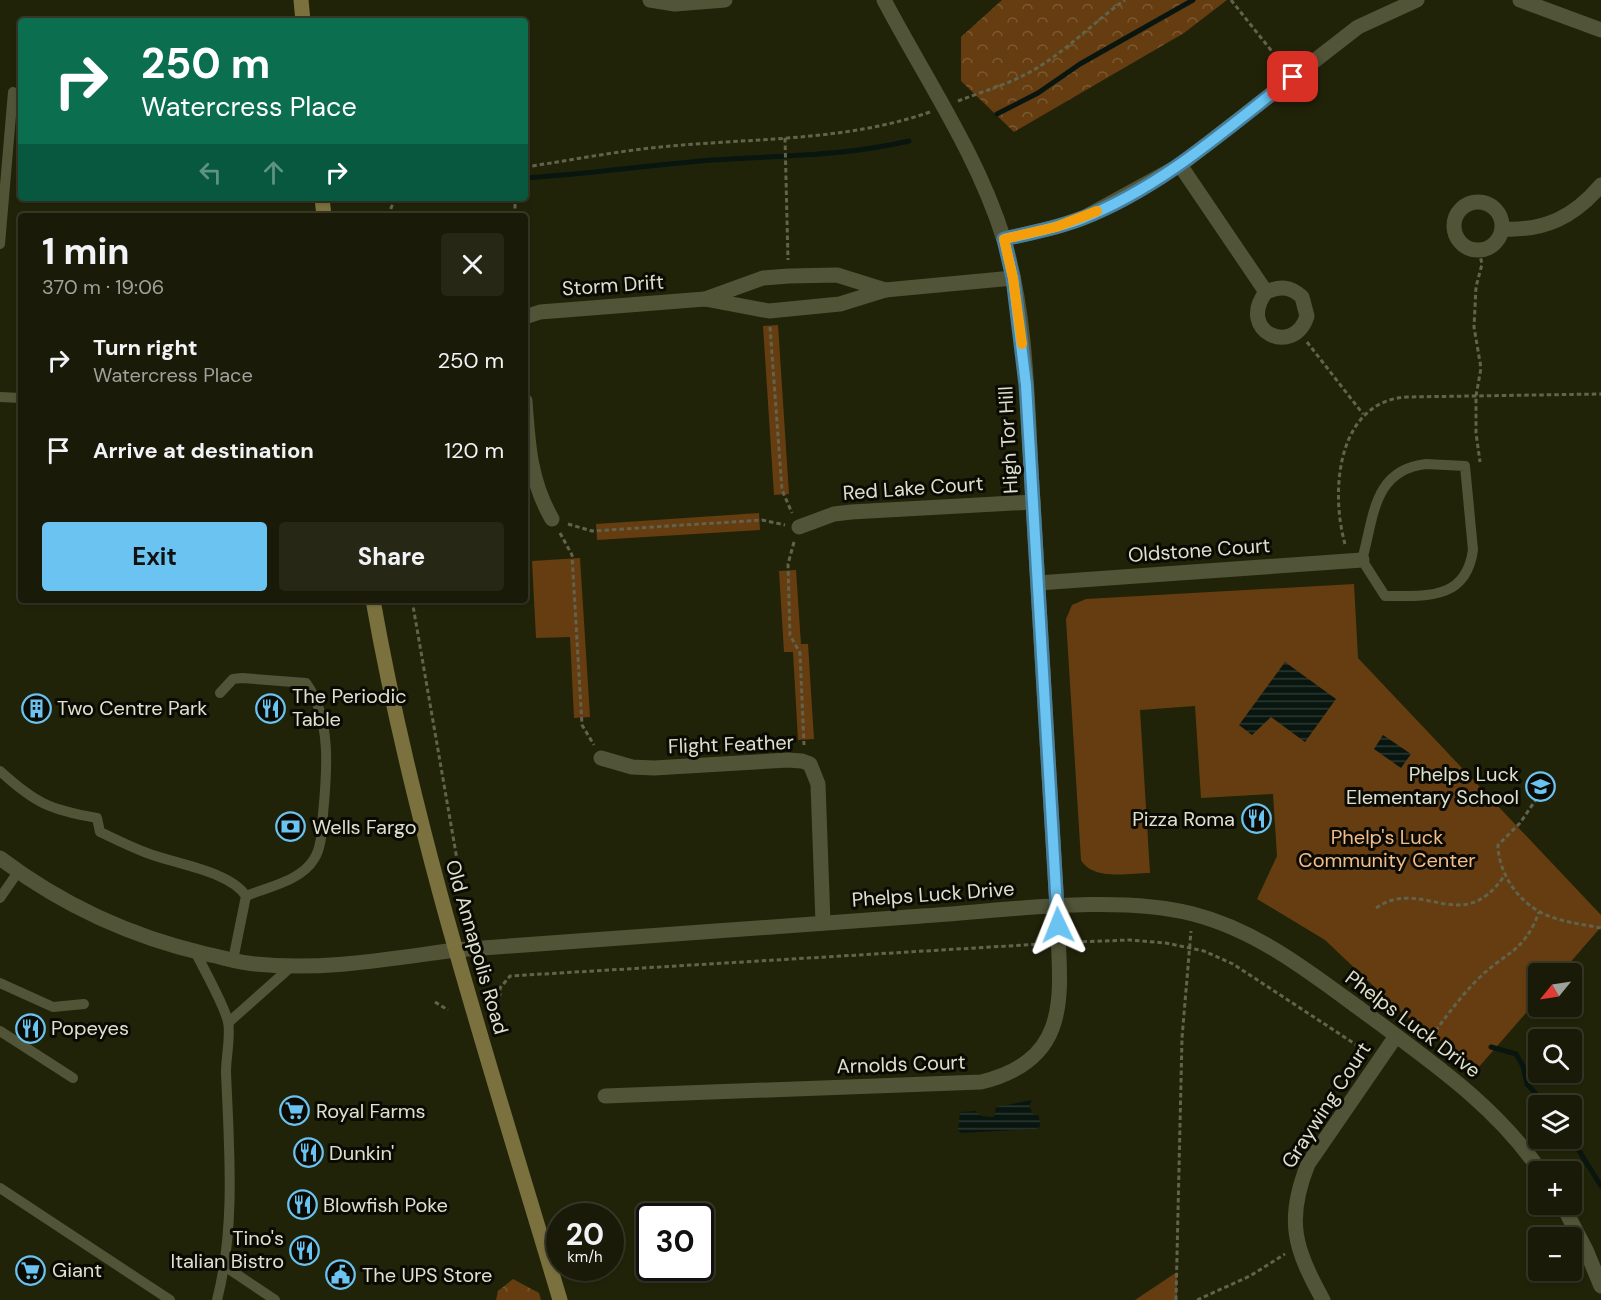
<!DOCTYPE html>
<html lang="en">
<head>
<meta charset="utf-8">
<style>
	body { margin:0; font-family:"DM Sans",sans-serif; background:#262715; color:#f1f3f6; height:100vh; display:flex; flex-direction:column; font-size:22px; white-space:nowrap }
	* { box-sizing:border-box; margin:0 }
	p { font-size:20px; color:#9fa19b }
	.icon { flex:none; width:33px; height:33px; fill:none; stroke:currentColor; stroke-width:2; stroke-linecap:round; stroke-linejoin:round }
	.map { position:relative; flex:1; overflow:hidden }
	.sheet { position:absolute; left:18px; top:213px; width:510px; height:390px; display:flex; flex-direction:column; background:#191a07; border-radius:6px; box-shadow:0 2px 4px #0004,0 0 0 2px #373828 }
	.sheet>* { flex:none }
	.banner { position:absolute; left:18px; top:18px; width:510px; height:183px; border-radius:6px; box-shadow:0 2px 4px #0004,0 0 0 2px #373828; background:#0b6e4f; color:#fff; overflow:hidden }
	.needle { width:39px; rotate:240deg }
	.tools { position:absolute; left:1528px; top:963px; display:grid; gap:12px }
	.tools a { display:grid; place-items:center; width:54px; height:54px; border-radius:6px; background:#191a07; box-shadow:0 2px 4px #0004,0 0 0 2px #373828; font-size:30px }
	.speed { position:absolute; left:546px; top:1203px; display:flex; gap:12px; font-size:30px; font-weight:700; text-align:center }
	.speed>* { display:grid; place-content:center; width:78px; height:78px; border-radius:50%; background:#191a07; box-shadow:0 2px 4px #0004,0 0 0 2px #373828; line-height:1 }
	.speed small { font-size:15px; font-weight:400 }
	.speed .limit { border:3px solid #111; border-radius:9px; background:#fff; color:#111 }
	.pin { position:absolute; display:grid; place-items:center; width:51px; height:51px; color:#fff; margin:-26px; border-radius:12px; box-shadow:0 3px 9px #0006 }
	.me { position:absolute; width:66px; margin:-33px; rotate:358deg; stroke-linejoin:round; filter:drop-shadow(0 0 4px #0008) }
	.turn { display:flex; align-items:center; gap:21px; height:126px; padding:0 24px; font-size:27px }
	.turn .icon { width:78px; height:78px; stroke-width:2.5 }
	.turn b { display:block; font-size:42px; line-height:51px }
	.lanes { display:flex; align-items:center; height:57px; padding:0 24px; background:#0003; justify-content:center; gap:30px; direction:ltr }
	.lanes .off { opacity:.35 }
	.round { display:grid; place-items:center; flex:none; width:63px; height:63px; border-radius:6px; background:#262715 }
	.head { display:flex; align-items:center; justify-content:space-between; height:102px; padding:0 24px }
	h1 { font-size:36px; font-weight:700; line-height:45px }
	.primary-button { display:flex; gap:12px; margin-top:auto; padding:12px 24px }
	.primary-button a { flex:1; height:69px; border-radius:6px; background:#6ac3f1; color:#111; font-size:24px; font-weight:700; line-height:69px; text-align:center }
	.primary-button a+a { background:#262715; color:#f1f3f6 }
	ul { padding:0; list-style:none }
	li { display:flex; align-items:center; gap:18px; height:90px; padding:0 24px }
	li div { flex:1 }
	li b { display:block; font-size:22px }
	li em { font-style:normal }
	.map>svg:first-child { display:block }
	.green { fill:#653d10 }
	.forest { fill:url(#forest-crowns) }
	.water { fill:url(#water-rules) }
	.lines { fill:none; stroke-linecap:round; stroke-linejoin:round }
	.stream { stroke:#08160f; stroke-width:5 }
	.path { stroke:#61634c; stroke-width:3; stroke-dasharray:4.5 3; stroke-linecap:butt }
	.service { stroke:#525438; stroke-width:10 }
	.minor { stroke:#525438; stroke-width:15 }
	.tertiary { stroke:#525438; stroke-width:15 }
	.secondary { stroke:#7b713f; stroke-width:15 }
	.route-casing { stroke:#457f9d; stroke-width:15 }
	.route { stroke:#6ac3f1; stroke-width:10 }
	.slow { stroke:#f59e0b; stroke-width:10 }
	.labels { text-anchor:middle; stroke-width:6; stroke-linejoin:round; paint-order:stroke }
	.street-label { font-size:20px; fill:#dee0d0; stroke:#0b0b03 }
	.poi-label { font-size:20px; fill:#dee0d0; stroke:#0b0b03; text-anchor:start }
	.park-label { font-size:20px; fill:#f4bc89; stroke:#0b0b03 }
</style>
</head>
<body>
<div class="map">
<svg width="1601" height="1300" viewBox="0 0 1601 1300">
	<defs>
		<pattern id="forest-crowns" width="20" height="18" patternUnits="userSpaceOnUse" patternTransform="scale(1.5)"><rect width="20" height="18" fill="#653d10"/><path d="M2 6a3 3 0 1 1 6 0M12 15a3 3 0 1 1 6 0" fill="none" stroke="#7b5932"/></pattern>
		<pattern id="water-rules" width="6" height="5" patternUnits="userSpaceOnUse" patternTransform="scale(1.5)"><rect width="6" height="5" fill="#08160f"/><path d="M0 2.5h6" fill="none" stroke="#2c3831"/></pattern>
	</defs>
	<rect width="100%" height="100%" fill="#212309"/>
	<g class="green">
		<polygon points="778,325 789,494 774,495 763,326"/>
		<polygon points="759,513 760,530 597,540 596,524"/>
		<polygon points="580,558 590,717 574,718 570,637 536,638 532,561"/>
		<polygon points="796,570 801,644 808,644 814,739 798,740 793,652 784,652 779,571"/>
		<path d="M1354,584L1358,658L1601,915V927L1561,973L1539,974V998L1478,1068L1403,1014L1325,940L1257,899L1277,856L1273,794L1201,798L1195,706L1140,710L1150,873C1129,873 1093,881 1081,860L1066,619L1072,605L1086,599Z"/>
		<polygon points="1177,1272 1177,1300 1135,1300"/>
	</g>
	<g class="forest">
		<polygon points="1002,0 1227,0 1184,33 1014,132 961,81 961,37"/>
		<polygon points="513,1279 539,1293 541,1300 496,1300 498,1291"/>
	</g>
	<g class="water">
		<polygon points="1285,662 1336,699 1305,742 1271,717 1252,735 1239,725"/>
		<polygon points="1383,735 1411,754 1401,768 1374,749"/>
		<polygon points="1032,1100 1029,1106 1033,1114 1039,1116 1040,1127 1036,1129 961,1133 958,1130 960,1112 976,1111 981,1116 994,1117 996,1107"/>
	</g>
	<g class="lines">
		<g class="stream">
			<polyline points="997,114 1038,93 1080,64 1193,0"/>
			<path d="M525,178C588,174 650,165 713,160C783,155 839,157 909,141"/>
			<polyline points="1491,1047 1516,1054 1523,1066 1527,1084 1547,1106"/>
			<polyline points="1571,1138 1601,1186"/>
		</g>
		<g class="path">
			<polyline points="1231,0 1282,64"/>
			<path d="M958,101C981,92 1006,85 1028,73C1064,54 1092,23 1125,0"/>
			<polyline points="785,138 788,260"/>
			<path d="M525,167C573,160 622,150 671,146C757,138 847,141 930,112"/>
			<polyline points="388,216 395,198"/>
			<polyline points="515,216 515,198"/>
			<polyline points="1479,251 1482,264 1476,287 1474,327 1481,368 1476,396 1476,433 1480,462"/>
			<polyline points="770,327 782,490 792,513"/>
			<polyline points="1307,342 1363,414"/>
			<polyline points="568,524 592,531 762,520 785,525"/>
			<polyline points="560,533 572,555 582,725 594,745"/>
			<polyline points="794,542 788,564 790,635 800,653 804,745"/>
			<path d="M1345,544C1330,491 1337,401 1407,397L1601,394"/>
			<polyline points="412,600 459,871 464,885"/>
			<path d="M1537,798L1520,823L1498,845C1498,871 1517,901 1542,913C1560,922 1581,924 1601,928"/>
			<path d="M1376,908C1422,876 1462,938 1504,876"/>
			<polyline points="1075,942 1130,940 1166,943 1204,951 1233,964 1358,1046"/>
			<polyline points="490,997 500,995 500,988 510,976 1041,944"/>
			<polyline points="435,1002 448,1010"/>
			<path d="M1431,1037C1446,1017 1459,998 1478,979C1505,952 1524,953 1539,912"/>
			<polyline points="1176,1300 1182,1038 1191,931"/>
			<polyline points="1197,1300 1250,1276 1285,1254"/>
		</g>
		<g class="service">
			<polyline points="0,244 13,92"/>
			<polyline points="0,397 21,398"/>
			<path d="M1426,464L1465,466L1473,550C1466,601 1425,596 1385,596L1362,560C1374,517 1373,470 1426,464Z"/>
			<path d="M220,693L233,679L242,678L306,683C332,718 327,773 323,814C322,828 322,847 314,859C301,881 268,887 246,896"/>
			<path d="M0,771C35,803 50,810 97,818L100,832C115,839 131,847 147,853C175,864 230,871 246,896L233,960"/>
			<polyline points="0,898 18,872"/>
			<path d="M195,951C203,968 225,1006 228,1022C231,1034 226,1057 226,1072C229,1148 236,1226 217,1300"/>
			<polyline points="0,983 53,1007 84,1004"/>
			<polyline points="229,1022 292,966"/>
			<polyline points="0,1031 73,1078"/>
			<polyline points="0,1188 170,1300"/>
			<polyline points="226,1267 275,1300"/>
		</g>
		<g class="minor">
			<polyline points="650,0 675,4 725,0"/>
			<polyline points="1520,0 1601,30"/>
			<path d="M1180,165L1266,292C1236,331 1294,358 1307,316L1302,297C1290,286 1280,286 1266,292"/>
			<circle cx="1478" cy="226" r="24"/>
			<path d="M1503,229C1545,231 1574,217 1601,185"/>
			<polyline points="1004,239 1056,227 1085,217 1180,165 1358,27 1417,0"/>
			<polyline points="705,299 763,278 789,276 837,275 885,290"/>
			<polyline points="525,317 540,312 705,299 769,311 840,304 885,290 1013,278"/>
			<path d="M525,401C528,444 530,481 552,519"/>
			<polyline points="799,527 834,514 851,512 1033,502"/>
			<polyline points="1038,583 1362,560"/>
			<polyline points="601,758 632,767 654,768 788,760 802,761 810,764 818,784 823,923"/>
			<path d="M605,1096L981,1082C1079,1058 1058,985 1057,907"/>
			<path d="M1323,1300C1295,1249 1285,1221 1308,1164L1396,1036"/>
		</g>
		<g class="tertiary">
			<path d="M884,0C925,78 978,155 1004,240C1029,324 1027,416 1033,502C1040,637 1049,772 1057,907"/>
			<path d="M0,858C62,905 129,936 206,954C222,957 238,963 255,964C322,971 389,959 455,950C611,939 766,927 922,916C1003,911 1115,894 1193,914C1260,931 1316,977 1371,1017C1433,1063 1497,1107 1541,1172"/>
			<polyline points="1562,1204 1586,1250 1601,1286"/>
		</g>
		<g class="secondary">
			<polyline points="301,0 303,21"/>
			<polyline points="322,198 324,216"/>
			<path d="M373,600C415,838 491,1068 560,1300"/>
		</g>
	</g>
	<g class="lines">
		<defs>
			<path id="route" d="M1058,925L1026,385L1013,278L1004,239C1031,233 1058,228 1083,218C1162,187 1227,128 1293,77"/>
		</defs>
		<use href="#route" class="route-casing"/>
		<use href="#route" class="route"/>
		<polyline class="slow" points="1022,344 1013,278 1004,239 1056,227 1097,211"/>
	</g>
	<defs>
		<symbol id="building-ring" viewBox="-11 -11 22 22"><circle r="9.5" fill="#0b0b03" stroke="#6ac3f1" stroke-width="1.5"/><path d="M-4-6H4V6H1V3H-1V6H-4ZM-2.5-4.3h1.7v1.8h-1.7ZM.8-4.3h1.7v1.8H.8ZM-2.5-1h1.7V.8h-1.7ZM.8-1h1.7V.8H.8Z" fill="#6ac3f1"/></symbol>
		<symbol id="restaurant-ring" viewBox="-11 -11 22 22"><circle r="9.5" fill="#0b0b03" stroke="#6ac3f1" stroke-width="1.5"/><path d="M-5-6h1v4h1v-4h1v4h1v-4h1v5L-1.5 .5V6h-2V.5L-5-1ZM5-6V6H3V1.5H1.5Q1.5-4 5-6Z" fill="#6ac3f1"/></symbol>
		<symbol id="school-ring" viewBox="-11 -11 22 22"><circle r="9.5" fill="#0b0b03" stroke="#6ac3f1" stroke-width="1.5"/><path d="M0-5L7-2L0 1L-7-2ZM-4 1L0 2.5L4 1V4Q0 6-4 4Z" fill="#6ac3f1"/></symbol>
		<symbol id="bank-ring" viewBox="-11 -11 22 22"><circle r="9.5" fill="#0b0b03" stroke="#6ac3f1" stroke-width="1.5"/><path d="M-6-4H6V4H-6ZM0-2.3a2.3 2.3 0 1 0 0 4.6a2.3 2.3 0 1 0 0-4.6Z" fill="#6ac3f1"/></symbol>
		<symbol id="supermarket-ring" viewBox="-11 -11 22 22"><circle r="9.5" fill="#0b0b03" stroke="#6ac3f1" stroke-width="1.5"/><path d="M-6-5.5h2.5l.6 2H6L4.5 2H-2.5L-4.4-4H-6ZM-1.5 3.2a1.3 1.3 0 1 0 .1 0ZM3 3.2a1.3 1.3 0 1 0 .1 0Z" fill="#6ac3f1"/></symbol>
		<symbol id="civic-ring" viewBox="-11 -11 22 22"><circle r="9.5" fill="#0b0b03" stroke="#6ac3f1" stroke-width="1.5"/><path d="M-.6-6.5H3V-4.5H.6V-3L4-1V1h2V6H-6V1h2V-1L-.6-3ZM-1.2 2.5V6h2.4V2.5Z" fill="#6ac3f1"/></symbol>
	</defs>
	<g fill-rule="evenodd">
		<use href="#building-ring" x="20" y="692" width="33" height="33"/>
		<use href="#restaurant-ring" x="254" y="692" width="33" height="33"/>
		<use href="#school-ring" x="1524" y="770" width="33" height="33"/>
		<use href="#restaurant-ring" x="1240" y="802" width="33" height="33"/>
		<use href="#bank-ring" x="274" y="810" width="33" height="33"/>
		<use href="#restaurant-ring" x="14" y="1012" width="33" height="33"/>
		<use href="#supermarket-ring" x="278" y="1094" width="33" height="33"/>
		<use href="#restaurant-ring" x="292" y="1136" width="33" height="33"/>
		<use href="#restaurant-ring" x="286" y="1188" width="33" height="33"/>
		<use href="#restaurant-ring" x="288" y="1234" width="33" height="33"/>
		<use href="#supermarket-ring" x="14" y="1254" width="33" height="33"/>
		<use href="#civic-ring" x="324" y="1258" width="33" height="33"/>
	</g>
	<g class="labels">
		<g class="street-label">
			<text transform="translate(613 285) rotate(-4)" y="7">Storm Drift</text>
			<text transform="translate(1008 440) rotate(-93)" y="7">High Tor Hill</text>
			<text transform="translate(913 488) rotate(-4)" y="7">Red Lake Court</text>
			<text transform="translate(1199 550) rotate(-4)" y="7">Oldstone Court</text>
			<text transform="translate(731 744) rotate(-2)" y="7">Flight Feather</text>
			<text transform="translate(933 894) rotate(-4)" y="7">Phelps Luck Drive</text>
			<text transform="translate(477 947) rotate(74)" y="7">Old Annapolis Road</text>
			<text transform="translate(1413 1024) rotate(37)" y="7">Phelps Luck Drive</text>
			<text transform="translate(901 1064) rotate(-2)" y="7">Arnolds Court</text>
			<text transform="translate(1326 1105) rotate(-57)" y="7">Graywing Court</text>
		</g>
		<g class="poi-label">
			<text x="292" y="703">The Periodic<tspan x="292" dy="23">Table</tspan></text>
			<text x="57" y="715">Two Centre Park</text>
			<text x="1519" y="781" text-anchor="end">Phelps Luck<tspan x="1519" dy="23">Elementary School</tspan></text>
			<text x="1235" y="826" text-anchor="end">Pizza Roma</text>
			<text x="312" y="834">Wells Fargo</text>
			<text x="51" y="1035">Popeyes</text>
			<text x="316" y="1118">Royal Farms</text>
			<text x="329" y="1160">Dunkin'</text>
			<text x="323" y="1212">Blowfish Poke</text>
			<text x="284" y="1245" text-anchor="end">Tino's<tspan x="284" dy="23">Italian Bistro</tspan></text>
			<text x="52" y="1277">Giant</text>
			<text x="362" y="1282">The UPS Store</text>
		</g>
		<g class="park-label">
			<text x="1387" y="844">Phelp's Luck<tspan x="1387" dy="23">Community Center</tspan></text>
		</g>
	</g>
</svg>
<div class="tools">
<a><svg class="needle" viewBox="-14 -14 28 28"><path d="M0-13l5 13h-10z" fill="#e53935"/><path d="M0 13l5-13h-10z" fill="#9fa19b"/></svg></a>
<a><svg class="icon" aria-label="search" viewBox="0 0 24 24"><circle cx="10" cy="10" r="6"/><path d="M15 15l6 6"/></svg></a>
<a><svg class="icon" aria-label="layers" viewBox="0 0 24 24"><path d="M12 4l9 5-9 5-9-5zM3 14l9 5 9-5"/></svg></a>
<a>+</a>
<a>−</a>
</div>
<div class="speed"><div>20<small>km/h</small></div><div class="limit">30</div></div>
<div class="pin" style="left:1293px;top:77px;background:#d93025"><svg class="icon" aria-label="arrive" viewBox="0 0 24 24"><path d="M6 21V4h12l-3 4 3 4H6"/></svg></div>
<svg class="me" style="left:1058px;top:925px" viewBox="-20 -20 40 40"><path d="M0-17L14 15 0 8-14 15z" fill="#6ac3f1" stroke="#fff" stroke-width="4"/></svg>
<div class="banner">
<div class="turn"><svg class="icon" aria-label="right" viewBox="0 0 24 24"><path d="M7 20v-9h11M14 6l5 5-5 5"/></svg><div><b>250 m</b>Watercress Place</div></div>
<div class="lanes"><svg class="icon off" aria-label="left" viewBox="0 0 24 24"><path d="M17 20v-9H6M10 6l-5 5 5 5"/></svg><svg class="icon off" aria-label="ahead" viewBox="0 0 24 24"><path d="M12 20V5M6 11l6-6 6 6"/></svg><svg class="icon" aria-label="right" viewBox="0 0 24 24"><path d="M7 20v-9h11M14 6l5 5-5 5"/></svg></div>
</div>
<section class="sheet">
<div class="head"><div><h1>1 min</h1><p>370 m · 19:06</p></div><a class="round"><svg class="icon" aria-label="close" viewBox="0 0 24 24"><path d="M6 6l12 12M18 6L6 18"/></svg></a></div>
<ul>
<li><svg class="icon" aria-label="right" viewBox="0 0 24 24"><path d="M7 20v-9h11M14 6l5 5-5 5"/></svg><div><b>Turn right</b><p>Watercress Place</p></div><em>250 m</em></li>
<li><svg class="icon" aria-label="arrive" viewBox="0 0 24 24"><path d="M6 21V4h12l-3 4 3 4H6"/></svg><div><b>Arrive at destination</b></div><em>120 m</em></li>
</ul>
<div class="primary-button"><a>Exit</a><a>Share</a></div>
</section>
</div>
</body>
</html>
